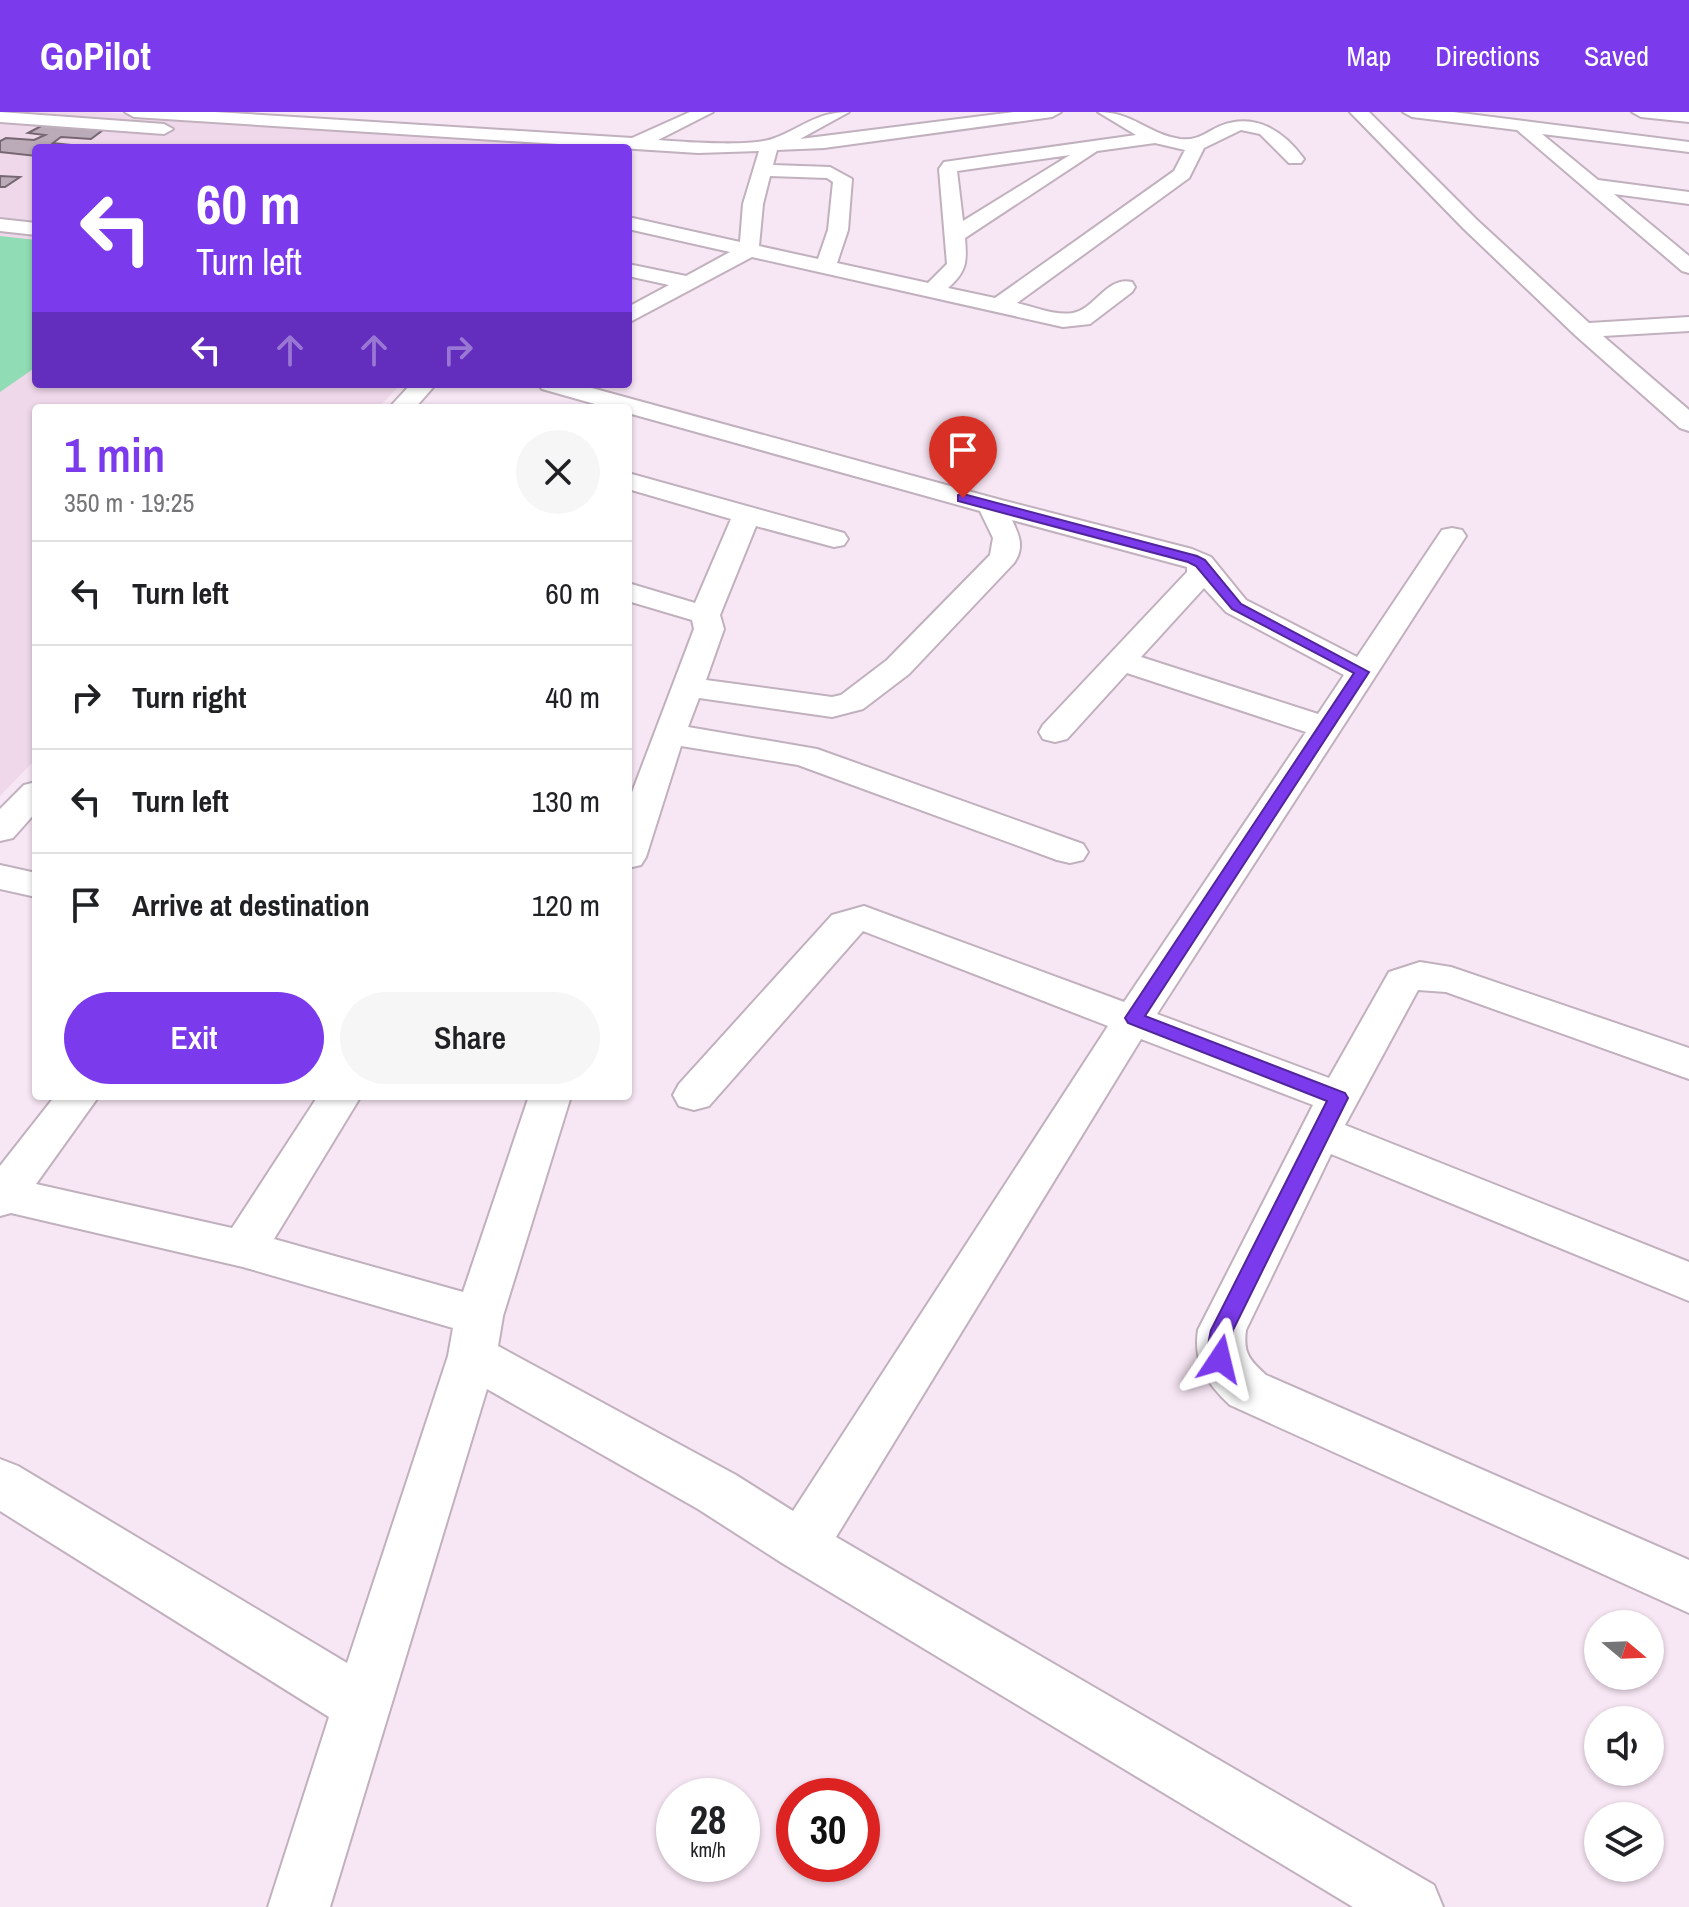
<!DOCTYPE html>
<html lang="en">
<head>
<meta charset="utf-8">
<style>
	body { margin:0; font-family:"Archivo Narrow",sans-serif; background:#f6f6f6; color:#202124; height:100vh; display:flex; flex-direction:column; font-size:30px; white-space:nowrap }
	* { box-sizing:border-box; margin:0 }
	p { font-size:26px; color:#757577 }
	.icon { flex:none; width:44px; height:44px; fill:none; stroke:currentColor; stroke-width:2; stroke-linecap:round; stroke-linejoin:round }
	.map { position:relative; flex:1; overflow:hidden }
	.sheet { position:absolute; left:32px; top:292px; width:600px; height:696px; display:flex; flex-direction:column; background:#fff; border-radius:8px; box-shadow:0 2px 6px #0004 }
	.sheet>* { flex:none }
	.banner { position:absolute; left:32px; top:32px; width:600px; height:244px; border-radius:8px; box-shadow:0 2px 6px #0004; background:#7c3aed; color:#fff; overflow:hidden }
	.needle { width:52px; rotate:109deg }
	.buttons { position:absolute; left:1584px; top:1498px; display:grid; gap:16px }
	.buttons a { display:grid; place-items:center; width:80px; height:80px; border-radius:50%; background:#fff; box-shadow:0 2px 6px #0004; font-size:40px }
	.speed { position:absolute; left:656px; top:1666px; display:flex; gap:16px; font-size:40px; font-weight:700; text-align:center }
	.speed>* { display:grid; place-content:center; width:104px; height:104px; border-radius:50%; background:#fff; box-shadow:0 2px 6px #0004; line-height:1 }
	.speed small { font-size:20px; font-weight:400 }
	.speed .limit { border:12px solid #d22; background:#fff; color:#111 }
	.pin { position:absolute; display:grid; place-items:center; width:68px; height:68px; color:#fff; margin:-82px -34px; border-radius:50% 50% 50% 0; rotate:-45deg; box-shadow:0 0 8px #0007 }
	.pin .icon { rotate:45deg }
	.me { position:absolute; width:88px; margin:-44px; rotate:10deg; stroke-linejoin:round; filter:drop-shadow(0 0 6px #0008) }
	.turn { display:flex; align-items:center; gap:28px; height:168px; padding:0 32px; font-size:36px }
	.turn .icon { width:104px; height:104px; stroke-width:2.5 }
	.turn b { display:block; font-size:56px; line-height:68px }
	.lanes { display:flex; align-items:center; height:76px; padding:0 32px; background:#0003; justify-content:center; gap:40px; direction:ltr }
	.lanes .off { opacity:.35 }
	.round { display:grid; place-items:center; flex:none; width:84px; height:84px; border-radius:42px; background:#f6f6f6 }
	.head { display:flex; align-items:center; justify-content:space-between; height:136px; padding:0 32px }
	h1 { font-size:48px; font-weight:600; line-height:60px; color:#7c3aed }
	.button { display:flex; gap:16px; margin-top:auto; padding:16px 32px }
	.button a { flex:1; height:92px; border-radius:48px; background:#7c3aed; color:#fff; font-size:32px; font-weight:600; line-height:92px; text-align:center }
	.button a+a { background:#f6f6f6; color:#202124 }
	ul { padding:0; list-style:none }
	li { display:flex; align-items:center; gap:24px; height:104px; padding:0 32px; border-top:2px solid #e0e0e0 }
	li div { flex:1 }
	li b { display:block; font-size:30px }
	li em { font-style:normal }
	header { display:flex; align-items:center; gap:48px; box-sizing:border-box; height:112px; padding:0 40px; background:#7c3aed; color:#fff }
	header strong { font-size:38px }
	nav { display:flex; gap:44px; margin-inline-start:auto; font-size:28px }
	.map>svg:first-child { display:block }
	.built { fill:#efd8ea }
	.green { fill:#90dcb5 }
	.building { fill:#bbabb8; stroke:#756672; stroke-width:2 }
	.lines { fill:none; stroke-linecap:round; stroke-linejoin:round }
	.minor-casing { stroke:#c1b0bd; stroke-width:4 }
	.minor { fill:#fff; fill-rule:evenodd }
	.route { fill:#7c3aed; stroke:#51269a; stroke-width:2 }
</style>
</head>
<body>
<header>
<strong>GoPilot</strong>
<nav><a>Map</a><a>Directions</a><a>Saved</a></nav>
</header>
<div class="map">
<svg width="1689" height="1795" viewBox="0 0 1689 1795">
	<rect width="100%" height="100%" fill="#f7e6f4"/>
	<polygon class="built" points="0,0 97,0 583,36 36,36 36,272 401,272 378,296 36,296 36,647 0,684"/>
	<polygon class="green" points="0,124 36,128 36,255 0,280"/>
	<g class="building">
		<polygon points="43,13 103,18 91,27 61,25 53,31 80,34 75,36 36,36 36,44 0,40 0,29 6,26 34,28 45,23 28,21"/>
		<polygon points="0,64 20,65 5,75 0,75"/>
	</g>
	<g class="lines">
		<defs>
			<g id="minor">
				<polygon points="0,0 164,12 173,17 164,22 0,10"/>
				<path d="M125,0H215L632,26L690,0H713L658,28C684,30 749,35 772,27C801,17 815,0 849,0L800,27L1014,0H1061L1052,5L824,36L777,38L773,53L830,55L852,67L848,118L837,151L928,171L947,152L939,57L944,50L1136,23L1098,0C1133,0 1148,22 1180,27C1198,29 1205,21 1220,14C1255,0 1284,19 1304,47L1301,51H1289L1260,22L1241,18L1204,36L1189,66L1017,191C1034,195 1056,204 1073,201C1095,197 1107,164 1132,170L1135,175L1132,180L1090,212L1063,215L752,145L628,211V195L669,173L628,164V152L686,164L730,140L628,117V105L740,130L743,92L759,39L698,41L134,5ZM1155,31L1185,38L1174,59L995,186L948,176C967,159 967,150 965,126L1097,39ZM1070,43L963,109L957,59ZM770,64L827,66L833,70L828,118L818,147L759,134L763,92Z"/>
				<polygon points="1350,0 1369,0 1477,108 1589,211 1689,205 1689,219 1603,224 1689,298 1689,319 1680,316 1575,223 1463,116"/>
				<polygon points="1403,0 1453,0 1689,30 1689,40 1542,22 1598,68 1689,80 1689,92 1614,82 1689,144 1689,161 1682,159 1517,18 1412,5"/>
				<polygon points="1632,0 1689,0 1689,10 1641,5"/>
				<polygon points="0,107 36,111 36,123 0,119"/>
				<polygon points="411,272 436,272 415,296 389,296"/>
				<path d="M538,272H577L1001,388L1192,437L1211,445L1246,488L1357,545L1442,418L1452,416L1462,418L1466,424L1157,902L1329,966L1389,860L1420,850L1451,855L1689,936V967L1446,880L1418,878L1345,1013L1689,1150V1189L1331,1042L1246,1218C1243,1241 1249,1248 1266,1263L1689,1448V1501L1230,1293C1207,1272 1193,1250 1198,1218L1313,993L1141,927L836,1425L1434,1773L1443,1795H1353L782,1451L698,1397L487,1277L330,1795H268L329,1605L0,1399V1347L18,1354L347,1551L448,1244L453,1216L243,1155L11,1101L0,1104V1054L55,984H99L36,1072L232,1116L318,984H361L274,1127L463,1180L529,984H571L503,1204L498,1234L736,1363L793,1399L1108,914L863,819L709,994L694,998L679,994L673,983L679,972L832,803L864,794L1124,890L1306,620L1127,561L1067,627L1055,630L1043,627L1039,620L1043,613L1187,460V455L1012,408C1019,423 1025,435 1014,451L909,562L863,597L832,605L699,586L688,615L817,637L1083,732L1088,740L1083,748L1070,751L1057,748L798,653L681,634L646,745L641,753L628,756V691L694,517L692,508L628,489V471L695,491L731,407L628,377V361L844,421L848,427L844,433L834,435L756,414L720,503L724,517L706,568L832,585L841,583L887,548L990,443L993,426L980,399L628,301V296H609L542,277ZM1204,476L1226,500L1344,563L1318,602L1141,545Z"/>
				<polygon points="36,670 36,700 13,726 0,729 0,697 24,673"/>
				<polygon points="0,753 36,761 36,785 0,777"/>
			</g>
		</defs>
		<use href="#minor" class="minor-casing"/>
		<use href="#minor" class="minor"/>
	</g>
	<path class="route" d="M963,382L1197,444L1205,448L1241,492L1369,560L1145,904L1345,981L1348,986L1233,1218C1231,1230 1233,1244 1228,1254L1220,1256L1212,1254C1206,1241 1208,1231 1211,1218L1327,989L1128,911L1125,906L1354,561L1232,497L1196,454L1188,450L958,389V383Z"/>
</svg>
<div class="buttons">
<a><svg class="needle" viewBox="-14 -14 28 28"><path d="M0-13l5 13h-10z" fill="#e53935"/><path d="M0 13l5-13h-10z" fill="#757577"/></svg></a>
<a><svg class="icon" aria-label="sound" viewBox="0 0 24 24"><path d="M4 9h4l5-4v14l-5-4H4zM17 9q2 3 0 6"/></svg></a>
<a><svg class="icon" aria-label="layers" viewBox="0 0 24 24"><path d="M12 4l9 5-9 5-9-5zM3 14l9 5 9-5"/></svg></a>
</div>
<div class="speed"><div>28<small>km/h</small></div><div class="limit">30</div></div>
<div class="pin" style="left:963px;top:386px;background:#d93025"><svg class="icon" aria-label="arrive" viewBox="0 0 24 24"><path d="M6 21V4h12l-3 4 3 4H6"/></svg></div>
<svg class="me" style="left:1220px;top:1247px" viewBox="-20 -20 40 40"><path d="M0-17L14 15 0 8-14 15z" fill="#7c3aed" stroke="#fff" stroke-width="4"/></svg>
<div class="banner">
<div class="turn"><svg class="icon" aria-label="left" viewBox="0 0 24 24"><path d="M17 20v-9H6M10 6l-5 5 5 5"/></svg><div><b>60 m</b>Turn left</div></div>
<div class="lanes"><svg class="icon" aria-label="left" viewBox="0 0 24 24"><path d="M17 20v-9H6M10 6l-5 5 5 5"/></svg><svg class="icon off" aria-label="ahead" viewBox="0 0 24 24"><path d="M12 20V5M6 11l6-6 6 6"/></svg><svg class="icon off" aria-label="ahead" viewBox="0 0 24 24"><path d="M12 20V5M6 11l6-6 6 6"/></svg><svg class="icon off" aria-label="right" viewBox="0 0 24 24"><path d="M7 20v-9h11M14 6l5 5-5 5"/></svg></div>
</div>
<section class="sheet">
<div class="head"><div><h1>1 min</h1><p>350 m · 19:25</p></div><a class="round"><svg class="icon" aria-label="close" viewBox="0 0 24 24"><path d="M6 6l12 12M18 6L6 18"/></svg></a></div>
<ul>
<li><svg class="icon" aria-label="left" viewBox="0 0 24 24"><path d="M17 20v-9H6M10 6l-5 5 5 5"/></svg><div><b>Turn left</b></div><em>60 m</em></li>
<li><svg class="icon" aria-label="right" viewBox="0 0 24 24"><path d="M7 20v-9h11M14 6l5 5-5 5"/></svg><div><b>Turn right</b></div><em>40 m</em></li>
<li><svg class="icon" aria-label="left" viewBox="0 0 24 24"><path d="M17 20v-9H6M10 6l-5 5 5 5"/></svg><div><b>Turn left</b></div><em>130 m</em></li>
<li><svg class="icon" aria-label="arrive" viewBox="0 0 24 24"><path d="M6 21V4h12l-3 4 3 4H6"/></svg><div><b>Arrive at destination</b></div><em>120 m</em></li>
</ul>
<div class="button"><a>Exit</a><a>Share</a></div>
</section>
</div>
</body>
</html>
